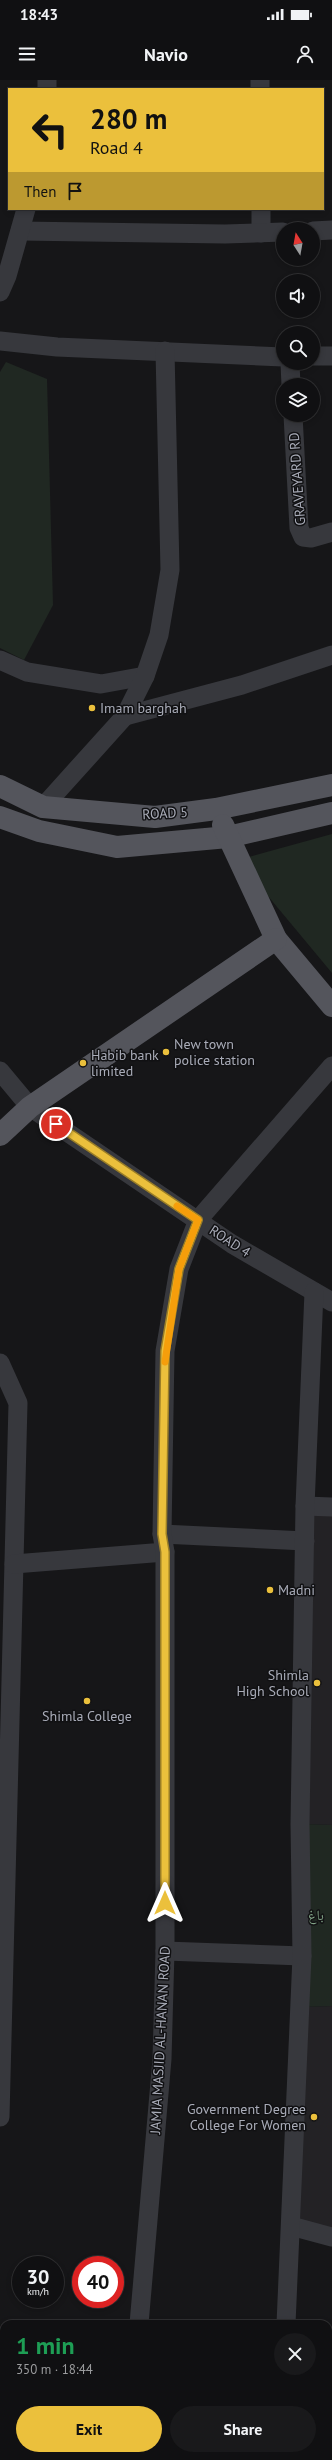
<!DOCTYPE html>
<html lang="en">
<head>
<meta charset="utf-8">
<style>
	body { margin:0; font-family:"PT Sans","Noto Naskh Arabic",sans-serif; background:#19191b; color:#f1f3f6; height:100vh; display:flex; flex-direction:column; font-size:15px; white-space:nowrap }
	* { box-sizing:border-box; margin:0 }
	p { font-size:13px; color:#9c9d9f }
	.icon { flex:none; width:22px; height:22px; fill:none; stroke:currentColor; stroke-width:2; stroke-linecap:round; stroke-linejoin:round }
	.map { position:relative; flex:1; overflow:hidden }
	.sheet { position:absolute; left:0px; top:2240px; width:332px; height:140px; display:flex; flex-direction:column; background:#101012; border-radius:12px 12px 0 0; box-shadow:0 2px 6px #0003,0 0 0 1px #303032 }
	.sheet>* { flex:none }
	.top-card { position:absolute; left:8px; top:8px; width:316px; height:122px; border-radius:0px; box-shadow:0 2px 6px #0003,0 0 0 1px #303032; background:#ebc03c; color:#111; overflow:hidden }
	.needle { width:26px; rotate:349deg }
	.controls { position:absolute; left:276px; top:142px; display:grid; gap:8px }
	.controls a { display:grid; place-items:center; width:44px; height:44px; border-radius:50%; background:#101012; box-shadow:0 2px 6px #0003,0 0 0 1px #303032; font-size:20px }
	.speed { position:absolute; left:12px; top:2176px; display:flex; gap:8px; font-size:20px; font-weight:700; text-align:center }
	.speed>* { display:grid; place-content:center; width:52px; height:52px; border-radius:50%; background:#101012; box-shadow:0 2px 6px #0003,0 0 0 1px #303032; line-height:1 }
	.speed small { font-size:10px; font-weight:400 }
	.speed .limit { border:6px solid #d22; background:#fff; color:#111 }
	.pin { position:absolute; display:grid; place-items:center; width:34px; height:34px; color:#fff; margin:-17px; border:2px solid #fff; border-radius:50%; box-shadow:0 1px 4px #0007 }
	.me { position:absolute; width:44px; margin:-22px; rotate:0deg; stroke-linejoin:round; filter:drop-shadow(0 0 3px #0008) }
	.turn { display:flex; align-items:center; gap:14px; height:84px; padding:0 16px; font-size:18px }
	.turn .icon { width:52px; height:52px; stroke-width:2.5 }
	.turn b { display:block; font-size:28px; line-height:34px }
	.then { display:flex; align-items:center; height:38px; padding:0 16px; background:#0003; gap:8px; font-size:15px }
	.round { display:grid; place-items:center; flex:none; width:42px; height:42px; border-radius:21px; background:#19191b }
	.summary { display:flex; align-items:center; justify-content:space-between; height:68px; padding:0 16px }
	h1 { font-size:24px; font-weight:700; line-height:30px; color:#1e9e55 }
	.primary-button { display:flex; gap:8px; margin-top:auto; padding:8px 16px }
	.primary-button a { flex:1; height:46px; border-radius:24px; background:#ebc03c; color:#111; font-size:16px; font-weight:700; line-height:46px; text-align:center }
	.primary-button a+a { background:#19191b; color:#f1f3f6 }
	.status { display:flex; justify-content:space-between; align-items:center; height:28px; padding:0 20px; background:#101012; direction:ltr }
	.status svg { height:11px; fill:currentColor }
	header { display:flex; justify-content:space-between; align-items:center; height:52px; padding:0 16px; background:#101012; font-size:18px; font-weight:700 }
	.map>svg:first-child { display:block }
	.built { fill:#232225 }
	.green { fill:#202822 }
	.lines { fill:none; stroke-linecap:round; stroke-linejoin:round }
	.minor { stroke:#37383d; stroke-width:19 }
	.major { stroke:#54555c; stroke-width:22 }
	.route-casing { stroke:#997d27; stroke-width:10 }
	.route { stroke:#ebc03c; stroke-width:7 }
	.slow { stroke:#f59e0b; stroke-width:7 }
	.poi-dot { fill:#ebc03c; stroke:#111113; stroke-width:1.5 }
	.labels { text-anchor:middle; stroke-width:3; stroke-linejoin:round; paint-order:stroke }
	.street-label { font-size:14px; fill:#a9acb8; stroke:#111113 }
	.poi-label { font-size:14px; fill:#a9acb8; stroke:#111113; text-anchor:start }
	.park-label { font-size:14px; fill:#81a286; stroke:#111113 }
</style>
</head>
<body>
<div class="status"><b>18:43</b><svg viewBox="0 0 49 12"><path d="M0 12V9h3v3zM5 12V6h3v6zM10 12V3h3v9zM15 12V0h3v12zM26 1h20v11H26zM47 4h2v5h-2z"/></svg></div>
<header><svg class="icon" aria-label="menu" viewBox="0 0 24 24"><path d="M4 6h16M4 12h16M4 18h16"/></svg>Navio<svg class="icon" aria-label="person" viewBox="0 0 24 24"><circle cx="12" cy="8" r="4"/><path d="M4 21q1-7 8-7t8 7"/></svg></header>
<div class="map">
<svg width="332" height="2380" viewBox="0 0 332 2380">
	<rect width="100%" height="100%" fill="#161618"/>
	<g class="built">
		<polygon points="305,1426 332,1427 332,1745 300,1744"/>
		<polygon points="332,1926 332,2157 291,2146 300,1927"/>
	</g>
	<g class="green">
		<polygon points="6,282 47,299 53,525 24,580 0,568 0,292"/>
		<polygon points="332,754 332,893 238,780"/>
		<polygon points="300,1744 332,1745 332,1926 300,1927"/>
	</g>
	<g class="lines">
		<g class="minor">
			<polyline points="260,0 260,9"/>
			<polyline points="47,9 47,0"/>
			<polyline points="261,129 261,153"/>
			<polyline points="20,151 225,154 283,152"/>
			<polyline points="313,151 332,150"/>
			<polyline points="0,212 7,196 26,129"/>
			<polyline points="0,261 57,267 283,277"/>
			<polyline points="313,276 332,276"/>
			<polyline points="290,283 291,305"/>
			<polyline points="293,335 299,448 303,457 311,458 332,452"/>
			<polyline points="0,580 27,592 101,604 145,596"/>
			<polyline points="125,636 242,605 332,575"/>
			<polyline points="43,727 125,636 145,596 159,555 170,490 165,271"/>
			<polyline points="0,991 30,1027 232,1164 332,1222"/>
			<polyline points="0,1283 18,1323 0,2037"/>
			<polyline points="305,1426 332,1427"/>
			<polyline points="162,1454 305,1461"/>
			<polyline points="14,1484 165,1472"/>
			<polyline points="165,1871 302,1876"/>
			<polyline points="291,2146 332,2157"/>
			<polyline points="139,2244 162,1979 165,1871 165,1472 162,1454 165,1271 179,1189 198,1140 332,986"/>
			<polyline points="286,2244 302,1876 300,1744 305,1426 314,1212"/>
			<polyline points="40,2376 40,2380"/>
			<polyline points="140,2376 141,2380"/>
		</g>
		<g class="major">
			<polyline points="0,706 43,727 155,737 216,729 332,705"/>
			<polyline points="0,737 39,751 117,767 228,757 332,733"/>
			<polyline points="223,745 276,859 332,926"/>
			<polyline points="0,1055 30,1027 276,859"/>
			<polyline points="0,2258 4,2258"/>
			<polyline points="0,2285 4,2285"/>
			<polyline points="328,2297 332,2298"/>
			<polyline points="328,2322 332,2323"/>
		</g>
	</g>
	<g class="lines">
		<defs>
			<polyline id="route" points="56,1044 198,1140 179,1189 165,1271 162,1454 165,1472 165,1823"/>
		</defs>
		<use href="#route" class="route-casing"/>
		<use href="#route" class="route"/>
		<polyline class="slow" points="165,1282 179,1189 198,1140 177,1126"/>
	</g>
	<g class="poi-dot">
		<circle cx="92" cy="628" r="4"/>
		<circle cx="166" cy="972" r="4"/>
		<circle cx="83" cy="983" r="4"/>
		<circle cx="270" cy="1510" r="4"/>
		<circle cx="317" cy="1603" r="4"/>
		<circle cx="87" cy="1621" r="4"/>
		<circle cx="314" cy="2037" r="4"/>
	</g>
	<g class="labels">
		<g class="street-label">
			<text transform="translate(297 399) rotate(-94)" y="5">GRAVEYARD RD</text>
			<text transform="translate(165 733) rotate(-3)" y="5">ROAD 5</text>
			<text transform="translate(230 1161) rotate(33)" y="5">ROAD 4</text>
			<text transform="translate(160 1960) rotate(-87)" y="5">JAMIA MASJID AL-HANAN ROAD</text>
		</g>
		<g class="poi-label">
			<text x="100" y="633">Imam barghah</text>
			<text x="174" y="969">New town<tspan x="174" dy="16">police station</tspan></text>
			<text x="91" y="980">Habib bank<tspan x="91" dy="16">limited</tspan></text>
			<text x="278" y="1515">Madni</text>
			<text x="309" y="1600" text-anchor="end">Shimla<tspan x="309" dy="16">High School</tspan></text>
			<text x="87" y="1641" text-anchor="middle">Shimla College</text>
			<text x="306" y="2034" text-anchor="end">Government Degree<tspan x="306" dy="16">College For Women</tspan></text>
		</g>
		<g class="park-label">
			<text x="316" y="1840">باغ</text>
		</g>
	</g>
</svg>
<div class="controls">
<a><svg class="needle" viewBox="-14 -14 28 28"><path d="M0-13l5 13h-10z" fill="#e53935"/><path d="M0 13l5-13h-10z" fill="#9c9d9f"/></svg></a>
<a><svg class="icon" aria-label="sound" viewBox="0 0 24 24"><path d="M4 9h4l5-4v14l-5-4H4zM17 9q2 3 0 6"/></svg></a>
<a><svg class="icon" aria-label="search" viewBox="0 0 24 24"><circle cx="10" cy="10" r="6"/><path d="M15 15l6 6"/></svg></a>
<a><svg class="icon" aria-label="layers" viewBox="0 0 24 24"><path d="M12 4l9 5-9 5-9-5zM3 14l9 5 9-5"/></svg></a>
</div>
<div class="speed"><div>30<small>km/h</small></div><div class="limit">40</div></div>
<div class="pin" style="left:56px;top:1044px;background:#d93025"><svg class="icon" aria-label="arrive" viewBox="0 0 24 24"><path d="M6 21V4h12l-3 4 3 4H6"/></svg></div>
<svg class="me" style="left:165px;top:1823px" viewBox="-20 -20 40 40"><path d="M0-17L14 15 0 8-14 15z" fill="#ebc03c" stroke="#fff" stroke-width="4"/></svg>
<div class="top-card">
<div class="turn"><svg class="icon" aria-label="left" viewBox="0 0 24 24"><path d="M17 20v-9H6M10 6l-5 5 5 5"/></svg><div><b>280 m</b>Road 4</div></div>
<div class="then">Then<svg class="icon" aria-label="arrive" viewBox="0 0 24 24"><path d="M6 21V4h12l-3 4 3 4H6"/></svg></div>
</div>
<section class="sheet">
<div class="summary"><div><h1>1 min</h1><p>350 m · 18:44</p></div><a class="round"><svg class="icon" aria-label="close" viewBox="0 0 24 24"><path d="M6 6l12 12M18 6L6 18"/></svg></a></div>
<div class="primary-button"><a>Exit</a><a>Share</a></div>
</section>
</div>
</body>
</html>
